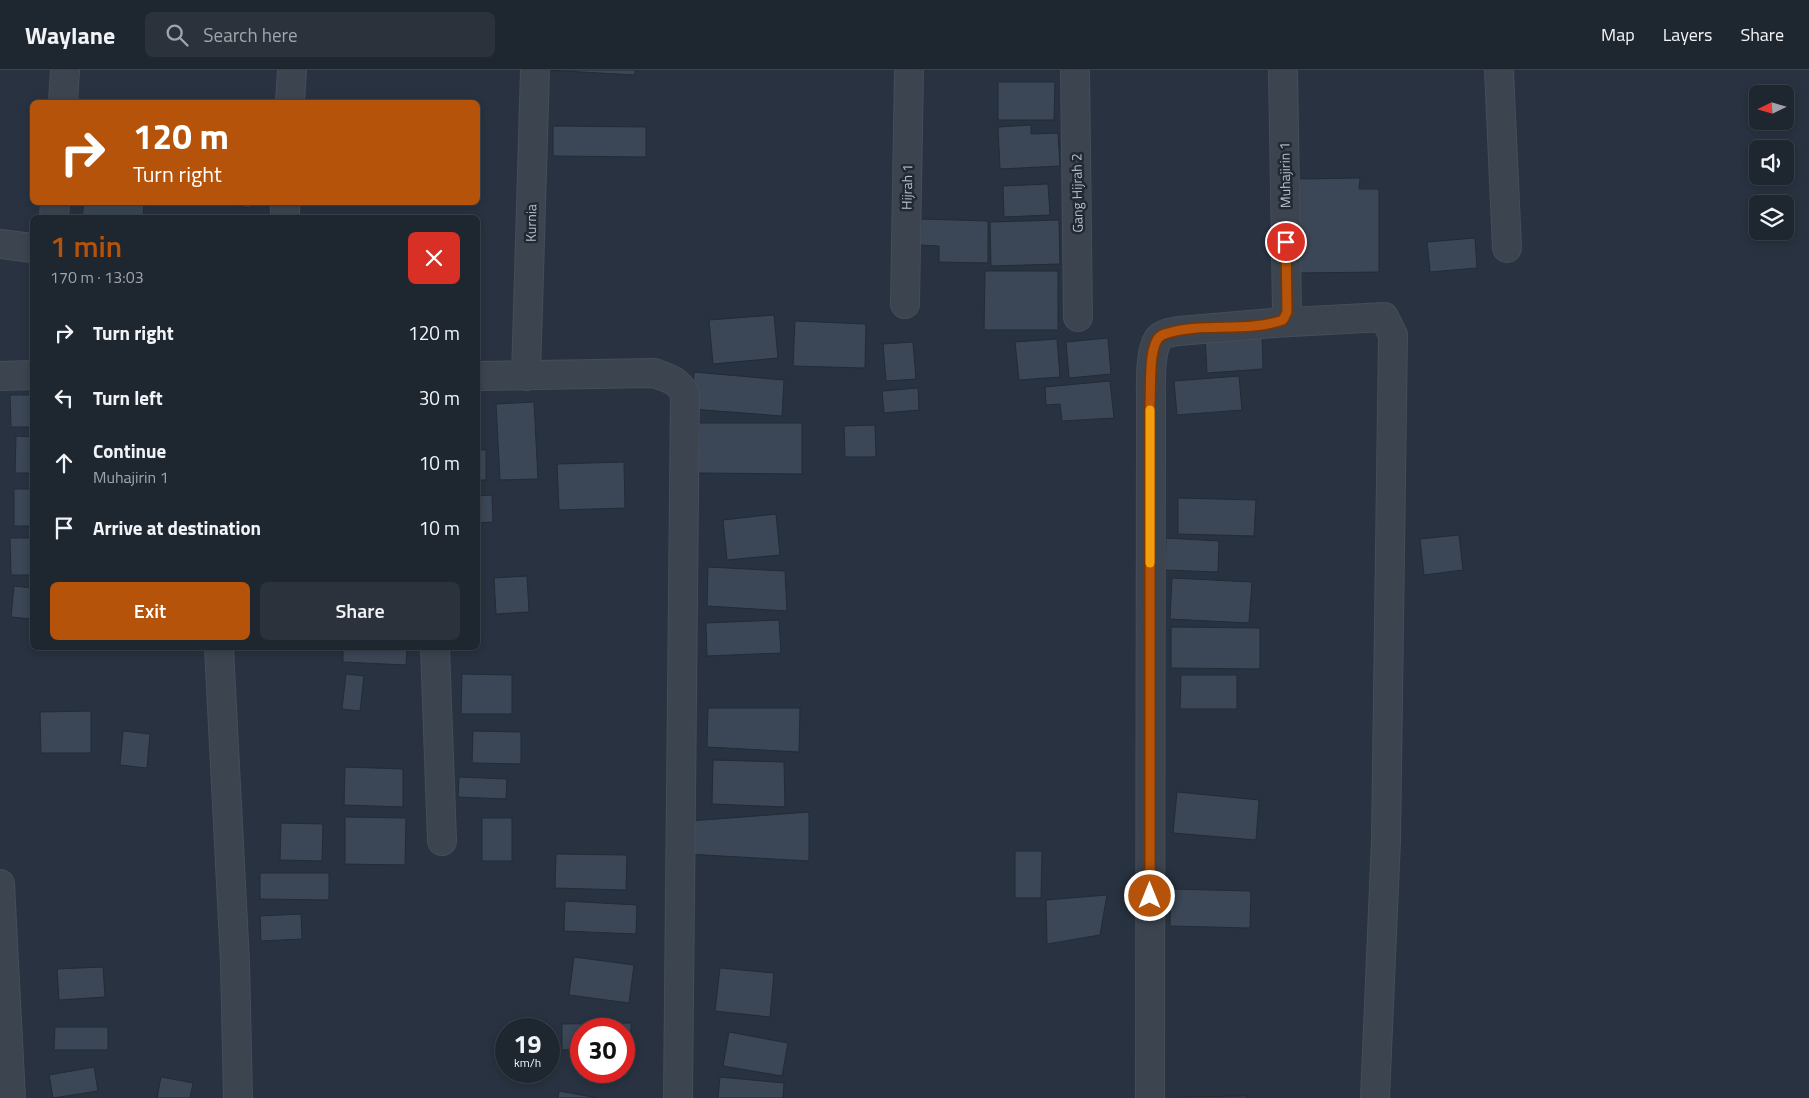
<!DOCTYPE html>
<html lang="en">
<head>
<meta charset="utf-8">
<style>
	body { margin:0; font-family:"Titillium Web",sans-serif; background:#2b323c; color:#f1f3f6; height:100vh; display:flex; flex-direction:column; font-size:19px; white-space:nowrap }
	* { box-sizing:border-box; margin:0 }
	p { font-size:16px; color:#a1a5ab }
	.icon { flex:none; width:28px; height:28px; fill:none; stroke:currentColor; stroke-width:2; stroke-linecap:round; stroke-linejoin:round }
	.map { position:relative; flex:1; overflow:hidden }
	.sheet { position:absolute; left:30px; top:145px; width:450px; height:435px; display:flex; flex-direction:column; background:#1e2630; border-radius:8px; box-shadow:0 2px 8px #0003,0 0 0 1px #3c434c }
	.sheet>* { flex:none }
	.banner { position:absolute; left:30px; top:30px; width:450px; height:105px; border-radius:8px; box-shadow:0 2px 8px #0003,0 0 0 1px #3c434c; background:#b45309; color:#fff; overflow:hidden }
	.needle { width:32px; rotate:265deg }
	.fabs { position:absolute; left:1749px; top:15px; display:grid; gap:10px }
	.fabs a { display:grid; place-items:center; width:45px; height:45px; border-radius:8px; background:#1e2630; box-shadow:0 2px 8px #0003,0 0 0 1px #3c434c; font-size:25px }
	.speed { position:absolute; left:495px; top:948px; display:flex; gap:10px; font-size:25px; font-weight:700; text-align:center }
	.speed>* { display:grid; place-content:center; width:65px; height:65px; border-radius:50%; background:#1e2630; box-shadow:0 2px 8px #0003,0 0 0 1px #3c434c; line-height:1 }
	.speed small { font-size:12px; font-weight:400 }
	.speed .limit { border:8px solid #d22; background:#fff; color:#111 }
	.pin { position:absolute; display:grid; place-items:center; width:42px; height:42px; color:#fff; margin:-21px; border:2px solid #fff; border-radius:50%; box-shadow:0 1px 5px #0007 }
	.me { position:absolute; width:55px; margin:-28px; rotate:0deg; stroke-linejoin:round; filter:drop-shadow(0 0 4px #0008) }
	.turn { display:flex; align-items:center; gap:18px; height:105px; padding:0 20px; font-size:22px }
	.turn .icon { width:65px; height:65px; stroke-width:2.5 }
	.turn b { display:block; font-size:35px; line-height:42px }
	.round { display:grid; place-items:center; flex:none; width:52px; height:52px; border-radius:8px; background:#2b323c }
	.headline { display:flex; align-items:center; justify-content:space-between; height:85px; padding:0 20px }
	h1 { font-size:30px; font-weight:600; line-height:38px; color:#b45309 }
	.button { display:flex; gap:10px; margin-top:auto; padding:10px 20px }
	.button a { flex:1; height:58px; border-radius:8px; background:#b45309; color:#fff; font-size:20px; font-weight:600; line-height:58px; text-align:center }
	.button a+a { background:#2b323c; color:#f1f3f6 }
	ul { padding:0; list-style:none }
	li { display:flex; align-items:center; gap:15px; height:65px; padding:0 20px }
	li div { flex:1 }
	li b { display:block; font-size:19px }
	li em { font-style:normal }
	header { display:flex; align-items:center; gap:30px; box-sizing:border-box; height:70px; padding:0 25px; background:#1e2630; border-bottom:1px solid #3c434c }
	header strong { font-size:24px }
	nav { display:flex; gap:28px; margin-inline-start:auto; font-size:18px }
	.search { width:350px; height:45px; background:#2b323c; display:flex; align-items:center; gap:12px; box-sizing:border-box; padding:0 18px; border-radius:8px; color:#a1a5ab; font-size:19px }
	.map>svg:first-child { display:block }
	.building { fill:#3b4656; stroke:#232b37 }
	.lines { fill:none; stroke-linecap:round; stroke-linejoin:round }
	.street-casing { stroke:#464d59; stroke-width:30 }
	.street { stroke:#3c4450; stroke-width:28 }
	.route-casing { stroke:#753606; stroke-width:12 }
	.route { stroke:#b45309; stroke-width:9 }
	.slow { stroke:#f59e0b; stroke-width:9 }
	.labels { text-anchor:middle; stroke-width:5; stroke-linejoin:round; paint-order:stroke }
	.street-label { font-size:14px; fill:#b9bfca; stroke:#212935 }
</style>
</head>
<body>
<header>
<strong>Waylane</strong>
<div class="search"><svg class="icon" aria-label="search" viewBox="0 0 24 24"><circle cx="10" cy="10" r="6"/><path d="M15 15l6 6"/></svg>Search here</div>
<nav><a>Map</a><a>Layers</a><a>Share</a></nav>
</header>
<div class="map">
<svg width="1809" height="1028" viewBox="0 0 1809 1028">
	<rect width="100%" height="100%" fill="#283240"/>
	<g class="building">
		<polygon points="546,0 635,0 635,5"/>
		<polygon points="998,12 1055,12 1054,50 998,50"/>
		<polygon points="1031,55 1031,64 1058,63 1060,96 1000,99 998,57"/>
		<polygon points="553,56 646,57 646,87 553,86"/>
		<polygon points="1360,108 1359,119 1379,119 1379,202 1299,203 1299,109"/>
		<polygon points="1048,114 1050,145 1004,147 1003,116"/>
		<polygon points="84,132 144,132 143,148 82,148"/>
		<polygon points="216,132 251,132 250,138"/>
		<polygon points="921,149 988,151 988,193 939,192 939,176 920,175"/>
		<polygon points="1059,150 1060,194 991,196 990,152"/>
		<polygon points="1475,168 1477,198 1430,202 1427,172"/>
		<polygon points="985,201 1058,201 1058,260 984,260"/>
		<polygon points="774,245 778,288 713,294 709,250"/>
		<polygon points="795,251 866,254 865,298 793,296"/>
		<polygon points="1262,263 1263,299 1207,303 1205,266"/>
		<polygon points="1108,268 1111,304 1069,308 1066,272"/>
		<polygon points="1057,269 1060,307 1019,310 1015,272"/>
		<polygon points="913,272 916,309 886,311 883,274"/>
		<polygon points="694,302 784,310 782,346 691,339"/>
		<polygon points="1239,306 1242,340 1177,345 1174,311"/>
		<polygon points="1110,311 1114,348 1062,351 1060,334 1046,335 1045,317"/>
		<polygon points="918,318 919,340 884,343 882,321"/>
		<polygon points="10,325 32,325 32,357 11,357"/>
		<polygon points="534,332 538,409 500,410 496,334"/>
		<polygon points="699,353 802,353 802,404 698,403"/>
		<polygon points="875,355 876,387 845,387 844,356"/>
		<polygon points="16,366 32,367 32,403 15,403"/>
		<rect x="478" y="380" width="8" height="30"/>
		<polygon points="624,392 625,438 559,440 557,394"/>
		<rect x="14" y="419" width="18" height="37"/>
		<polygon points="492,425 493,452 478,453 478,426"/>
		<polygon points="1178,428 1256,430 1254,466 1178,464"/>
		<polygon points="776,444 780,485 727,490 723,450"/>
		<polygon points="1459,465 1463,500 1424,505 1420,469"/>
		<polygon points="10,468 32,468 32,505 11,505"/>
		<polygon points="1166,468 1219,471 1218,502 1165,500"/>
		<polygon points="708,497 785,501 787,541 707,536"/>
		<polygon points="527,506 529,542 496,544 494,508"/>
		<polygon points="1172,508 1252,512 1249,553 1170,549"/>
		<polygon points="14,516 32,518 32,549 11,547"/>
		<polygon points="779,550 781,583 707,586 706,553"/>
		<polygon points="1171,557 1260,558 1260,599 1171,598"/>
		<polygon points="343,578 407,578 406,595 343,592"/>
		<polygon points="346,604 364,606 360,641 342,639"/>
		<polygon points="462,604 512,605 512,644 461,644"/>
		<polygon points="1181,605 1237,605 1237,639 1180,639"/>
		<polygon points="708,638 800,638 799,682 707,677"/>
		<polygon points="91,641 91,683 41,683 40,642"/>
		<polygon points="123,661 150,664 147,698 120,695"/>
		<polygon points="473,661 521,662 521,694 472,693"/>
		<polygon points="713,690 784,692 785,737 712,734"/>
		<polygon points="345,697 403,699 403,737 344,735"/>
		<polygon points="459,707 507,709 506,729 458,727"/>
		<polygon points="1177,722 1259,730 1256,770 1173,763"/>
		<polygon points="809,742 809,791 687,784 690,751"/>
		<polygon points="345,747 406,748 405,795 345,794"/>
		<rect x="482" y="748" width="30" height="43"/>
		<polygon points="281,753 323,754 322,791 280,790"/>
		<polygon points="1015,781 1042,781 1041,828 1015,828"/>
		<polygon points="556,784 627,785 626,820 555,818"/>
		<polygon points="260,803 329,803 329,830 260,829"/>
		<polygon points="1171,819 1251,821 1250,858 1170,856"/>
		<polygon points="1107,825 1100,865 1047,874 1046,830"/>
		<polygon points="565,831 637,835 636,864 564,861"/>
		<polygon points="301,844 302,869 261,871 260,846"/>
		<polygon points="574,887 634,895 629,933 569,925"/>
		<polygon points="103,897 105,927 59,930 57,899"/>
		<polygon points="720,898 774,903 770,947 715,941"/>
		<polygon points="631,953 631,979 624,979 624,959 581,959 581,979 562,980 562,954"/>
		<polygon points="55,957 108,957 108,980 54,980"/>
		<polygon points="729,962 788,973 782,1006 723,996"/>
		<polygon points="94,997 98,1021 53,1028 49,1005"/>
		<polygon points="161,1007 193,1013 190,1028 157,1028"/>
		<polygon points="720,1007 784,1013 783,1028 718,1028"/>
		<polygon points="559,1021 598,1028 558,1028"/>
		<polygon points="1247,1026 1247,1028 1180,1028 1180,1027"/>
	</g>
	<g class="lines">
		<defs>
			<g id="street">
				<polyline points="1075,0 1078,247"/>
				<polyline points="1499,0 1507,178"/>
				<polyline points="63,32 65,0"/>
				<polyline points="290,32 292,0"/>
				<polyline points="54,148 55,132"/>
				<polyline points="285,148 285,132"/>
				<polyline points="0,174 32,178"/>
				<polyline points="905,234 909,0"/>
				<polyline points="1273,253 1384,247 1393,265 1386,770 1375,1028"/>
				<polyline points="0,306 32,305"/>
				<path d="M478,306L654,303C668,308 678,310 685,324L678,1028"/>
				<polyline points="526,306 535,0"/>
				<polyline points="219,578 235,892 238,1028"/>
				<polyline points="435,578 442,771"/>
				<polyline points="0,814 11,1028"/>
				<path d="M1150,1028L1151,333C1151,319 1149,276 1160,267C1165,263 1172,262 1179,261L1273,253L1283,250L1287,242L1283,0"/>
			</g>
		</defs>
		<use href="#street" class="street-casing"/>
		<use href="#street" class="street"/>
	</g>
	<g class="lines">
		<defs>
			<path id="route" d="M1150,826V333C1151,316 1149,287 1156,272C1158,267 1163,264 1168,263C1205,252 1246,263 1283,250L1287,242L1286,172"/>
		</defs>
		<use href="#route" class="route-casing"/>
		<use href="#route" class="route"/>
		<polyline class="slow" points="1150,493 1150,340"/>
	</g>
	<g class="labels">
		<g class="street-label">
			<text transform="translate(1285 105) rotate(-91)" y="5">Muhajirin 1</text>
			<text transform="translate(907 117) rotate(-89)" y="5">Hijrah 1</text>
			<text transform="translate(1077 123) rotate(-91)" y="5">Gang Hijrah 2</text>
			<text transform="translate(531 153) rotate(-89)" y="5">Kurnia</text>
		</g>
	</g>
</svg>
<div class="fabs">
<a><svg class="needle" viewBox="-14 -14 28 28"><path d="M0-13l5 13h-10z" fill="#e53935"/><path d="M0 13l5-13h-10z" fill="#a1a5ab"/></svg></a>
<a><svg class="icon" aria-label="sound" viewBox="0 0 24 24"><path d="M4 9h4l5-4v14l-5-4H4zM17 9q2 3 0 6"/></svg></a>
<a><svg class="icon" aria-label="layers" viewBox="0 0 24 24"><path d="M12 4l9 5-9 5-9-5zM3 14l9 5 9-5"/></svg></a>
</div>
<div class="speed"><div>19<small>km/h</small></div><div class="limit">30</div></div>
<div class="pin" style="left:1286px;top:172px;background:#d93025"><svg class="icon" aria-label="arrive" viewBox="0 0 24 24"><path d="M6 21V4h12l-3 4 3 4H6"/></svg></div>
<svg class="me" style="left:1150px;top:826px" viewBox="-20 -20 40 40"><circle r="17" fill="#b45309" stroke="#fff" stroke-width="3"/><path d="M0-11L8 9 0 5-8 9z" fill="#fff"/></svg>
<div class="banner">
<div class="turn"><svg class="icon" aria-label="right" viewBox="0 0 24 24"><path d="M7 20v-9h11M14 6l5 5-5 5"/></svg><div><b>120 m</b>Turn right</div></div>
</div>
<section class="sheet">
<div class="headline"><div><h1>1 min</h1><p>170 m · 13:03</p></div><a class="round" style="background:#d93025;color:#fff"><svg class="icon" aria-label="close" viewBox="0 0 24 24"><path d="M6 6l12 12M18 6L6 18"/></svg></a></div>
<ul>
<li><svg class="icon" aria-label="right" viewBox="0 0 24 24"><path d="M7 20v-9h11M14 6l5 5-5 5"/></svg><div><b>Turn right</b></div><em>120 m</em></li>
<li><svg class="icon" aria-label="left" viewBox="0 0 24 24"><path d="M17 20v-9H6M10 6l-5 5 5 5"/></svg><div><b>Turn left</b></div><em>30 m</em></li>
<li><svg class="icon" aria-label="ahead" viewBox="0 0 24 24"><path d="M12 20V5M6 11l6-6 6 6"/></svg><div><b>Continue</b><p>Muhajirin 1</p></div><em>10 m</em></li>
<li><svg class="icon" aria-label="arrive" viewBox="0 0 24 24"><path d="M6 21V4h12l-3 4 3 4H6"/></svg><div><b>Arrive at destination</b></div><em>10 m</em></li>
</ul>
<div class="button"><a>Exit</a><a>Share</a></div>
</section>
</div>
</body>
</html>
